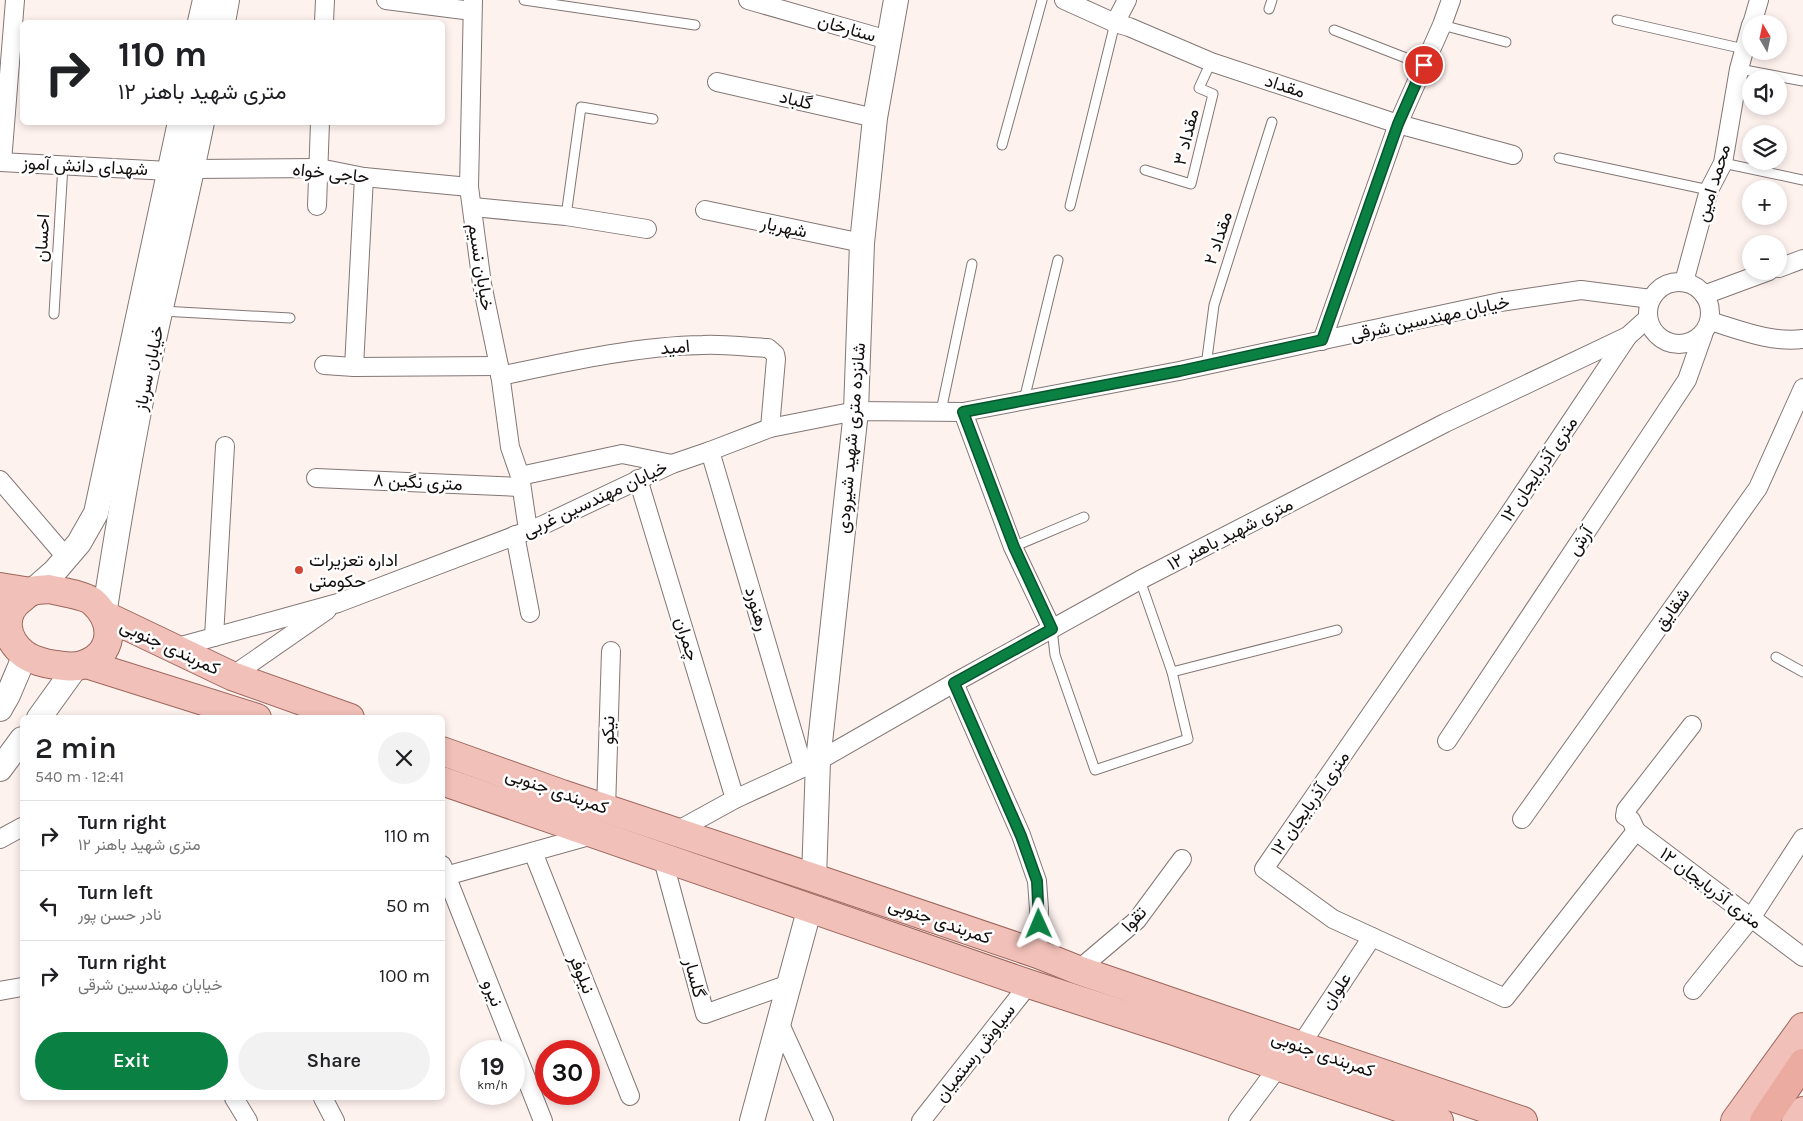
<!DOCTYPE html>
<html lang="en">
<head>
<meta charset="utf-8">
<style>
	body { margin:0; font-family:Karla,Vazirmatn,sans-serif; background:#f2f2f2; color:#202124; height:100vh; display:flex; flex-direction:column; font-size:19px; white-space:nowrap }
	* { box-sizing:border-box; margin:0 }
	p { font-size:16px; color:#757577 }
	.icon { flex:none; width:28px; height:28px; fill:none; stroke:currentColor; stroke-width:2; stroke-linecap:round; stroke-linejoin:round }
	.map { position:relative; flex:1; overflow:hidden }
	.side { position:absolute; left:20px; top:715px; width:425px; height:385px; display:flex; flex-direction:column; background:#fff; border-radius:8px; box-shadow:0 2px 8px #0003 }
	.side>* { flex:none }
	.guide { position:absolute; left:20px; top:20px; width:425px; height:105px; border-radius:8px; box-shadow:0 2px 8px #0003; background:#fff; color:#202124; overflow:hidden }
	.needle { width:32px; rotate:351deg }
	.fabs { position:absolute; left:1742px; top:15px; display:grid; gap:10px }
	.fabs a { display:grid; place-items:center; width:45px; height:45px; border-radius:50%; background:#fff; box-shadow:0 2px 8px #0003; font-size:25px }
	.speed { position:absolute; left:460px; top:1040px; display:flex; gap:10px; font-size:25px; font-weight:700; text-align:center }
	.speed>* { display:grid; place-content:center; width:65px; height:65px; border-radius:50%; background:#fff; box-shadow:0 2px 8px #0003; line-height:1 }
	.speed small { font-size:12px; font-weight:400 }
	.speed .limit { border:8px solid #d22; background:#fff; color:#111 }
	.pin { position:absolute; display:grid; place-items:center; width:42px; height:42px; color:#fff; margin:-21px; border:2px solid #fff; border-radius:50%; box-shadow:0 1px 5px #0007 }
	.me { position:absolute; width:55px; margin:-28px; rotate:359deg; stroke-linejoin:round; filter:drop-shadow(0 0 4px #0008) }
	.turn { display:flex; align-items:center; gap:18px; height:105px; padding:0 15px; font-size:22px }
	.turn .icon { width:65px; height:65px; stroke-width:2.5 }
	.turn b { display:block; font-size:35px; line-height:42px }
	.round { display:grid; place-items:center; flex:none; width:52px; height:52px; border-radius:26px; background:#f2f2f2 }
	.summary { display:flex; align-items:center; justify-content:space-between; height:85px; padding:0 15px }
	h1 { font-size:30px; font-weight:600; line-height:38px }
	.action { display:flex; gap:10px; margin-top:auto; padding:10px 15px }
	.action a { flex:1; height:58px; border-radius:30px; background:#0b8043; color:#fff; font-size:20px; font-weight:600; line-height:58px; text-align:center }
	.action a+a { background:#f2f2f2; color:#202124 }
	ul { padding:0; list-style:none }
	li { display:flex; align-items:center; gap:15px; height:70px; padding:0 15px; border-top:1px solid #e0e0e0 }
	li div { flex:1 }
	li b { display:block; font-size:19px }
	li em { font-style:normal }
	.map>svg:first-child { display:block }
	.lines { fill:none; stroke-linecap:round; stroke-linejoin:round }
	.service-casing { stroke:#827775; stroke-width:11 }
	.minor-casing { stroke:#827775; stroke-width:20 }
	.secondary-casing { stroke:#827775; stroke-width:26 }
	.primary-casing { stroke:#9d675d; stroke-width:30 }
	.trunk-casing { stroke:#9d675d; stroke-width:30 }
	.service { stroke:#fff; stroke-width:9 }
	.minor { stroke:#fff; stroke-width:18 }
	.secondary { stroke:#fff; stroke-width:24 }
	.primary { stroke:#f1c0b8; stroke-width:28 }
	.trunk { stroke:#ecaba0; stroke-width:28 }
	.route-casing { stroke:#07532c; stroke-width:12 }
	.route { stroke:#0b8043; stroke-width:9 }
	.poi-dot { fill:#d34636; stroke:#fff; stroke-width:2 }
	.labels { text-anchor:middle; stroke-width:5; stroke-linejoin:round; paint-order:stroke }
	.street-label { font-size:18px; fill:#130f0e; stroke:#fff }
	.poi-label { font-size:18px; fill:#130f0e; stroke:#fff; text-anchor:start }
</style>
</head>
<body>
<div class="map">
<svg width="1803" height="1121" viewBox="0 0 1803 1121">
	<rect width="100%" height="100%" fill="#fef2ef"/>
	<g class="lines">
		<defs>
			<g id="service">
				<polyline points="524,0 695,25"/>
				<polyline points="1269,9 1272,0"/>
				<polyline points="1617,20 1744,49"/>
				<polyline points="1442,25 1506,42"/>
				<polyline points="1334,30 1424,65"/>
				<polyline points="1739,69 1803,81"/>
				<polyline points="1002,145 1042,0"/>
				<polyline points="1559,158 1709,190"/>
				<polyline points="1723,163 1803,180"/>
				<polyline points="1145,170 1191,184 1213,94 1199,88 1211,62"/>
				<polyline points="1070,206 1115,23"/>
				<polyline points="566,216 581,107 653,119"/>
				<polyline points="162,311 290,318"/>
				<polyline points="54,314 63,165"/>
				<polyline points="1206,366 1214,305 1272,122"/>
				<polyline points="1024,400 1058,260"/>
				<polyline points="941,411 972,264"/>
				<polyline points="1013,547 1084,517"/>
				<polyline points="1052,629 1055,655 1095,770 1188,739 1172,672 1140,580"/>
				<polyline points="1776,657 1803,672"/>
				<polyline points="1172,672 1337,630"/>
			</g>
			<g id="minor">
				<polyline points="386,0 472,11"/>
				<polyline points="473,0 469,187 482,284 499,366 510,447 520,476 528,530"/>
				<polyline points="748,0 888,40"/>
				<polyline points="1064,0 1115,23 1129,27 1211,62 1398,124 1513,155"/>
				<polyline points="324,22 325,0"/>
				<polyline points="1115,23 1127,0"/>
				<polyline points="1752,24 1759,0"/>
				<polyline points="717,82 875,118"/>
				<polyline points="0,162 169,171"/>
				<polyline points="2,162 15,0"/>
				<polyline points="193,169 319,168 364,177 469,187"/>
				<polyline points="317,206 320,122"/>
				<polyline points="473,207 566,216 647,229"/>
				<polyline points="705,210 862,243"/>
				<polyline points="1779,268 1803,259"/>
				<circle cx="1679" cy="313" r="31"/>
				<polyline points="1684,282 1709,190 1723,163 1739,69 1751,25"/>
				<polyline points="1704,295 1769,271"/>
				<path d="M1710,321C1740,330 1771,343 1803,339"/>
				<polyline points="1628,336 1507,517 1264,869 1333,919 1505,998 1636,831 1803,957"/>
				<polyline points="1322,341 1398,124 1442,25 1451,0"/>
				<polyline points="324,365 354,367 499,366"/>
				<polyline points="354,367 364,177"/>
				<path d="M500,376C566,362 636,346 703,345C724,344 746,347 768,348L775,354L776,359L770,428"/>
				<polyline points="963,412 1013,547 1052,629"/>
				<polyline points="710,451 803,767"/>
				<polyline points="520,476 622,454 672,464"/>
				<polyline points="316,478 520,487"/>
				<polyline points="638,479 735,799"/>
				<polyline points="0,480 66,557"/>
				<polyline points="515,535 530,613"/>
				<polyline points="214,637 225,446"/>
				<polyline points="174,648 338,603 543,525 672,464 710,451 770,428 856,411 963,412 1179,371 1500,302 1581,290 1651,299"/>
				<polyline points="232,676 327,610"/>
				<polyline points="954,683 1021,835 1037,881 1039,909 1038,954"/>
				<polyline points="1447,741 1687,380 1703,335"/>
				<polyline points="606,809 611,651"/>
				<polyline points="1522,819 1758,488 1803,388"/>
				<polyline points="1636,831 1631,820 1625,816 1626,810 1692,725"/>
				<polyline points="675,832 735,799 818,761 954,683 1140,580 1445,423 1628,336 1648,318"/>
				<polyline points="0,839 22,827"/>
				<polyline points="533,852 630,1096"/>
				<polyline points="662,856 705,1014 789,984"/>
				<polyline points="442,865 543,1121"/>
				<polyline points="442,877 596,834"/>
				<polyline points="1078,970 1137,920 1182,859"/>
				<polyline points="1693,990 1751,918 1803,838"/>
				<polyline points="0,991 22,987"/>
				<polyline points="779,1022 824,1121"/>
				<polyline points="1300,1046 1372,937"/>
				<polyline points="234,1098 248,1121"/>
				<polyline points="323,1098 335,1121"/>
				<polyline points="921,1121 1029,984"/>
				<polyline points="1238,1121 1279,1066"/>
			</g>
			<g id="secondary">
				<polyline points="200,22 205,0"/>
				<polyline points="223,22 227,0"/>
				<polyline points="31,592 55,571 79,543 96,513 180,122"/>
				<path d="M104,615C118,525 133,433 153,344C169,270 187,197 202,122"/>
				<polyline points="0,709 8,695 25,655"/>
				<polyline points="39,718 75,668"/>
				<polyline points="0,769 22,739"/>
				<polyline points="814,878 818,761 856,411 862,243 875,118 896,0"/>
				<polyline points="752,1121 810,907"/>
			</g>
			<g id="primary">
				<polyline points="0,587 31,592"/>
				<path d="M49,589C61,592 85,595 93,602C116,623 114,655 82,665C73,668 65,666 56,665C46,664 32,660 24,654C5,639 1,614 21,599C24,597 27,593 30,592C36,589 44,590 49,589Z"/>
				<polyline points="104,615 232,676 350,718"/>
				<polyline points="86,664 257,718"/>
				<polyline points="442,751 562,794 814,878 1038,954 1078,970 1189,1008 1523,1121"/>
				<polyline points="442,781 1029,984 1174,1031 1439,1121"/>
				<polyline points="1735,1121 1803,1027"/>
				<polyline points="1796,1121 1803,1111"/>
			</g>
			<polyline id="trunk" points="1764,1121 1803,1063"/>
		</defs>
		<use href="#service" class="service-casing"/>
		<use href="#minor" class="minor-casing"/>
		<use href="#secondary" class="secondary-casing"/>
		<use href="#primary" class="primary-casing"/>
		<use href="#trunk" class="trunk-casing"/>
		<use href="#service" class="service"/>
		<use href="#minor" class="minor"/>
		<use href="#secondary" class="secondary"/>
		<use href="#primary" class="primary"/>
		<use href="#trunk" class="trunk"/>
	</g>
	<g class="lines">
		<defs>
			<polyline id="route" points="1039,924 1037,881 1021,836 954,683 1052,629 1014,547 963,412 1180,371 1322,340 1398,124 1424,65"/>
		</defs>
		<use href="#route" class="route-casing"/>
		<use href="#route" class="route"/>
	</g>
	<circle class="poi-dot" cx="299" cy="570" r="5"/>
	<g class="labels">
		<g class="street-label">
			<text transform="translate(847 28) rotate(16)" y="6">ستارخان</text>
			<text transform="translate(1285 86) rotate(18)" y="6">مقداد</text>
			<text transform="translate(796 100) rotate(13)" y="6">گلباد</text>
			<text transform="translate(1186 137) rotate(-76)" y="6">مقداد ۳</text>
			<text transform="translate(85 166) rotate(3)" y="6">شهدای دانش آموز</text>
			<text transform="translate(331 173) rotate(6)" y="6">حاجی خواه</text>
			<text transform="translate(1713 183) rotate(-73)" y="6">محمد امین</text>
			<text transform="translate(784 227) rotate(12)" y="6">شهریار</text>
			<text transform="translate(42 238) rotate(-87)" y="6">احسان</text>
			<text transform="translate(1218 238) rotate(-72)" y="6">مقداد ۲</text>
			<text transform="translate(481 267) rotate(81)" y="6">خیابان نسیم</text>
			<text transform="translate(1430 318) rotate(-12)" y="6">خیابان مهندسین شرقی</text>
			<text transform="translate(675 347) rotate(-5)" y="6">امید</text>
			<text transform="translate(149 368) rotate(-78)" y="6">خیابان سرباز</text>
			<text transform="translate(851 438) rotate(-85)" y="6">شانزده متری شهید شیرودی</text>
			<text transform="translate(1539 469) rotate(-56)" y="6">۱۲ متری آذربایجان</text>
			<text transform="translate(418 482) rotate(3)" y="6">۸ متری نگین</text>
			<text transform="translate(595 499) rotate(-25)" y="6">خیابان مهندسین غربی</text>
			<text transform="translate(1230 534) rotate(-27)" y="6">۱۲ متری شهید باهنر</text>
			<text transform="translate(1580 541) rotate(-56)" y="6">آرش</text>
			<text transform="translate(757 609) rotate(74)" y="6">رهنورد</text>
			<text transform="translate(1672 609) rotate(-55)" y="6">شقایق</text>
			<text transform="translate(687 639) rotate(73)" y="6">چمران</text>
			<text transform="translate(170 647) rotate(25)" y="6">کمربندی جنوبی</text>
			<text transform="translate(608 730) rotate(-88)" y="6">نیکو</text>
			<text transform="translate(557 791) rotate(19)" y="6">کمربندی جنوبی</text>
			<text transform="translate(1310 803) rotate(-55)" y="6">۱۲ متری آذربایجان</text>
			<text transform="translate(1711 888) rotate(37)" y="6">۱۲ متری آذربایجان</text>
			<text transform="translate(1134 919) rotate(-47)" y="6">تقوا</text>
			<text transform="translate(940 921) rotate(19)" y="6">کمربندی جنوبی</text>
			<text transform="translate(582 974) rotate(68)" y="6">نیلوفر</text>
			<text transform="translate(695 978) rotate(75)" y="6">گلسار</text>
			<text transform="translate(1336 991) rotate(-57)" y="6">علوان</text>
			<text transform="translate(493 993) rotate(69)" y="6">نیرو</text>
			<text transform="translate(975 1053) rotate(-52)" y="6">سیاوش رستمیان</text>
			<text transform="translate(1323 1054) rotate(19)" y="6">کمربندی جنوبی</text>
		</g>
		<g class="poi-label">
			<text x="309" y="566">اداره تعزیرات<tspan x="309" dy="21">حکومتی</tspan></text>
		</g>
	</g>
</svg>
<div class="fabs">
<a><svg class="needle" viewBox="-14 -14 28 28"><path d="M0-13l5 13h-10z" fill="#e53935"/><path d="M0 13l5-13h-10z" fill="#757577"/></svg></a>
<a><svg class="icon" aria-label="sound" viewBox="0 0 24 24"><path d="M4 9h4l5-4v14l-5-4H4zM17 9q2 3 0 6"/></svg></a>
<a><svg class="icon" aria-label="layers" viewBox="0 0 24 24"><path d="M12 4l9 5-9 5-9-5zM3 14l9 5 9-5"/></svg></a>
<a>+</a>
<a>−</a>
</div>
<div class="speed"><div>19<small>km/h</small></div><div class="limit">30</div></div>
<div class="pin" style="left:1424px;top:65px;background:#d93025"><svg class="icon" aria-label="arrive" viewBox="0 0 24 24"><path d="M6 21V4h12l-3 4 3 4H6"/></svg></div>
<svg class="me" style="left:1039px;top:924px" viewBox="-20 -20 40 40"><path d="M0-17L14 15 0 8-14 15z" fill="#0b8043" stroke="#fff" stroke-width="4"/></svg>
<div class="guide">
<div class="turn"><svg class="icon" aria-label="right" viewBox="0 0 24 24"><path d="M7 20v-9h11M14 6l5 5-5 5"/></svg><div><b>110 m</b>۱۲ متری شهید باهنر</div></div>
</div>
<section class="side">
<div class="summary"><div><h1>2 min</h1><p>540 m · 12:41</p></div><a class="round"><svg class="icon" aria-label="close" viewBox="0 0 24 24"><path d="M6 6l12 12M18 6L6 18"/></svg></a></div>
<ul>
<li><svg class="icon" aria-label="right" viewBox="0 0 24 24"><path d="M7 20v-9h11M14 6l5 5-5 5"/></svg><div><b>Turn right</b><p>۱۲ متری شهید باهنر</p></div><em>110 m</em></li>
<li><svg class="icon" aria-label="left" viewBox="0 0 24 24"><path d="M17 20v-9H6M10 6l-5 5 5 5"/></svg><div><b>Turn left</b><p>نادر حسن پور</p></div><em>50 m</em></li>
<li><svg class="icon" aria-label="right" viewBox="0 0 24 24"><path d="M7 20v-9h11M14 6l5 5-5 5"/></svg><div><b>Turn right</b><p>خیابان مهندسین شرقی</p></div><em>100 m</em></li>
</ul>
<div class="action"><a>Exit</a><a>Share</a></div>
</section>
</div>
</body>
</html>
